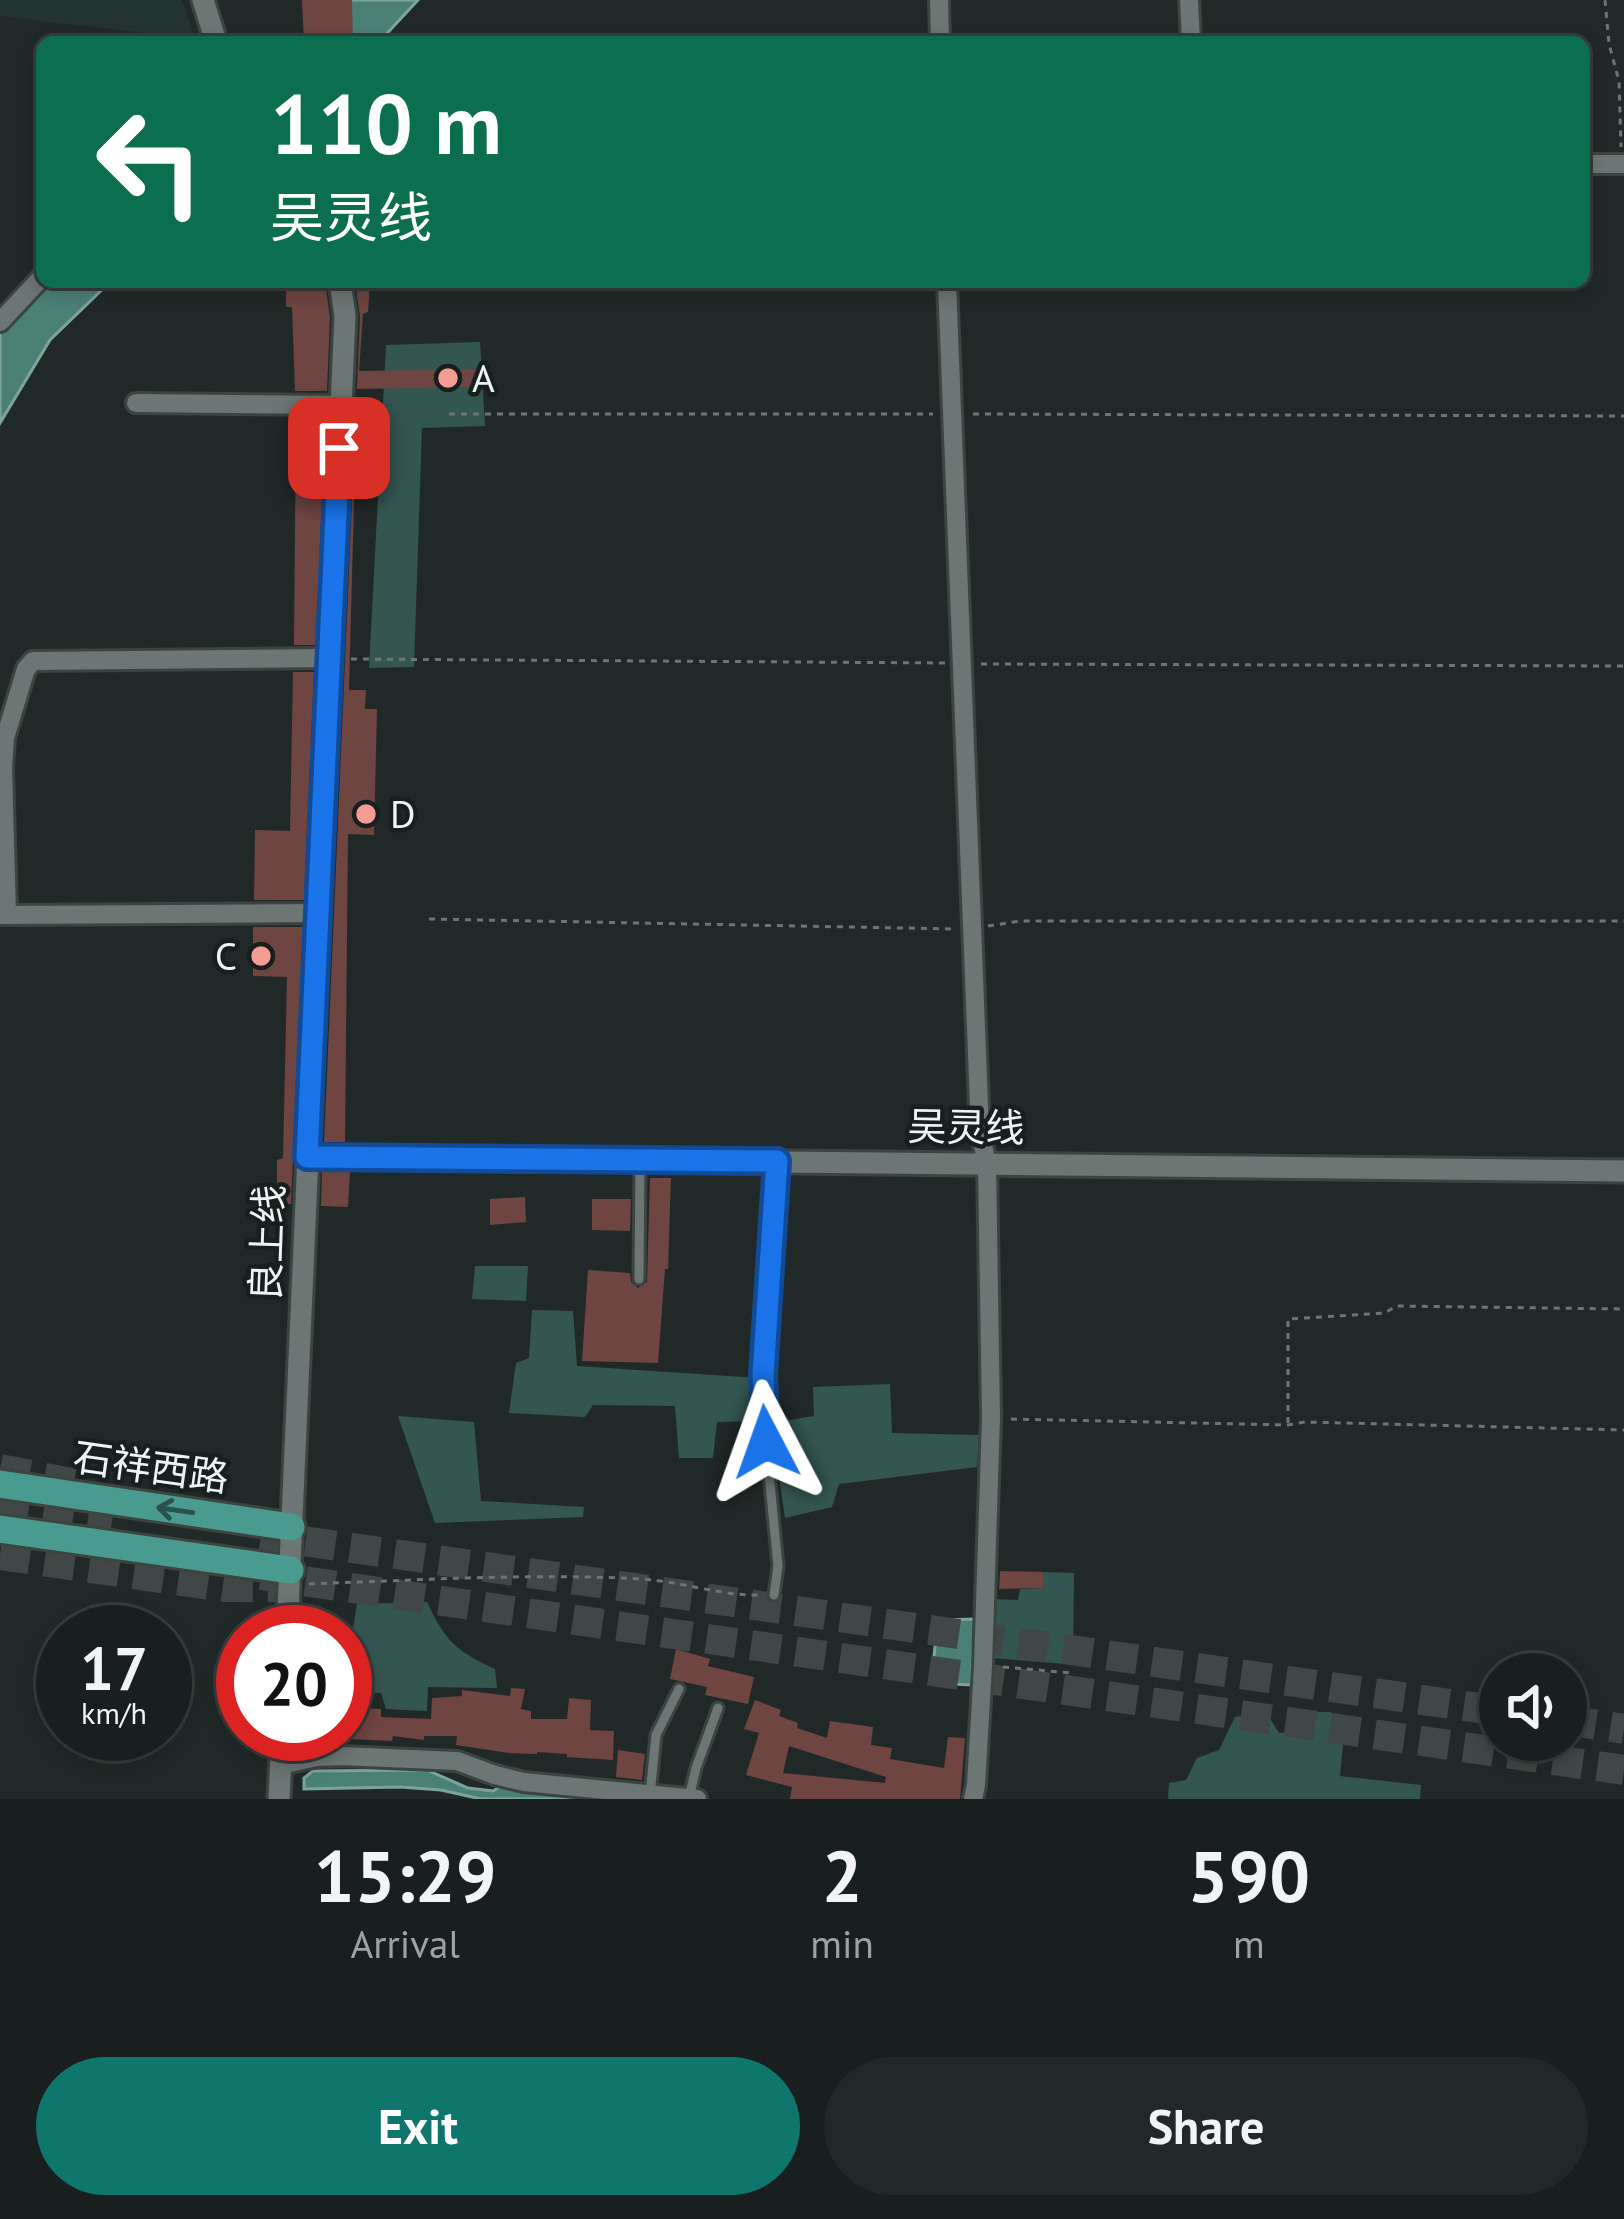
<!DOCTYPE html>
<html lang="en">
<head>
<meta charset="utf-8">
<style>
	body { margin:0; font-family:"PT Sans","Noto Sans SC",sans-serif; background:#222727; color:#f1f3f6; height:100vh; display:flex; flex-direction:column; font-size:45px; white-space:nowrap }
	* { box-sizing:border-box; margin:0 }
	p { font-size:39px; color:#9fa2a4 }
	.icon { flex:none; width:66px; height:66px; fill:none; stroke:currentColor; stroke-width:2; stroke-linecap:round; stroke-linejoin:round }
	.map { position:relative; height:1799px; overflow:hidden }
	.drawer { display:flex; flex-direction:column; background:#191f1e; flex:1 }
	.drawer>* { flex:none }
	.banner { position:absolute; left:36px; top:36px; width:1554px; height:252px; border-radius:18px; box-shadow:0 6px 18px #0003,0 0 0 3px #373d3c; background:#0b6e4f; color:#fff; overflow:hidden }
	.buttons { position:absolute; left:1479px; top:1653px; display:grid; gap:24px }
	.buttons a { display:grid; place-items:center; width:108px; height:108px; border-radius:50%; background:#191f1e; box-shadow:0 6px 18px #0003,0 0 0 3px #373d3c; font-size:60px }
	.speed { position:absolute; left:36px; top:1605px; display:flex; gap:24px; font-size:60px; font-weight:700; text-align:center }
	.speed>* { display:grid; place-content:center; width:156px; height:156px; border-radius:50%; background:#191f1e; box-shadow:0 6px 18px #0003,0 0 0 3px #373d3c; line-height:1 }
	.speed small { font-size:30px; font-weight:400 }
	.speed .limit { border:18px solid #d22; background:#fff; color:#111 }
	.pin { position:absolute; display:grid; place-items:center; width:102px; height:102px; color:#fff; margin:-51px; border-radius:24px; box-shadow:0 6px 18px #0006 }
	.me { position:absolute; width:132px; margin:-66px; rotate:356deg; stroke-linejoin:round; filter:drop-shadow(0 0 9px #0008) }
	.turn { display:flex; align-items:center; gap:42px; height:252px; padding:0 36px; font-size:54px }
	.turn .icon { width:156px; height:156px; stroke-width:2.5 }
	.turn b { display:block; font-size:84px; line-height:102px }
	.eta { display:flex; justify-content:space-evenly; align-items:center; height:204px; text-align:center }
	.eta b { font-size:72px; font-weight:700; line-height:84px }
	.cta { display:flex; gap:24px; margin-top:auto; padding:24px 36px }
	.cta a { flex:1; height:138px; border-radius:72px; background:#0f766e; color:#fff; font-size:48px; font-weight:700; line-height:138px; text-align:center }
	.cta a+a { background:#222727; color:#f1f3f6 }
	.map>svg:first-child { display:block }
	.built { fill:#223330 }
	.green { fill:#345651 }
	.water { fill:#4b8077; stroke:#7ca39c; stroke-width:3 }
	.building { fill:#6e4540; fill-rule:evenodd }
	.lines { fill:none; stroke-linecap:round; stroke-linejoin:round }
	.trunk-tunnel { stroke:#404746; stroke-width:30; stroke-dasharray:30 15; stroke-linecap:butt }
	.service-casing { stroke:#3c4442; stroke-width:15 }
	.minor-casing { stroke:#3c4442; stroke-width:24 }
	.tertiary-casing { stroke:#3c4442; stroke-width:27 }
	.primary-casing { stroke:#3c4442; stroke-width:33 }
	.path { stroke:#6d7574; stroke-width:3; stroke-dasharray:6 6; stroke-linecap:butt }
	.service { stroke:#6c7674; stroke-width:9 }
	.minor { stroke:#6c7674; stroke-width:18 }
	.tertiary { stroke:#6c7674; stroke-width:21 }
	.primary { stroke:#499b90; stroke-width:27 }
	.oneway { stroke:#2b514c }
	.route-casing { stroke:#114b97; stroke-width:30 }
	.route { stroke:#1a73e8; stroke-width:21 }
	.poi-dot { fill:#f59c93; stroke:#17201e; stroke-width:4.5 }
	.labels { text-anchor:middle; stroke-width:9; stroke-linejoin:round; paint-order:stroke }
	.poi-label { font-size:39px; fill:#eef4f3; stroke:#17201e; text-anchor:start }
	.street-label { font-size:39px; fill:#eef4f3; stroke:#17201e }
</style>
</head>
<body>
<div class="map">
<svg width="1624" height="1799" viewBox="0 0 1624 1799">
	<rect width="100%" height="100%" fill="#212928"/>
	<polygon class="built" points="0,0 182,0 195,39 0,16"/>
	<g class="green">
		<polygon points="480,342 485,426 422,428 414,667 369,668 386,345"/>
		<polygon points="475,1266 528,1266 526,1301 472,1299"/>
		<polygon points="532,1310 573,1311 577,1366 758,1378 757,1421 717,1422 713,1458 679,1458 675,1406 593,1405 585,1417 509,1413 516,1363 529,1358"/>
		<polygon points="890,1384 892,1433 979,1435 977,1467 839,1484 832,1507 785,1518 771,1423 814,1416 813,1387"/>
		<polygon points="398,1416 474,1422 481,1501 584,1507 583,1517 435,1523"/>
		<polygon points="1043,1572 1074,1573 1073,1659 1066,1664 992,1658 992,1599 1018,1600 1020,1589 1042,1588"/>
		<path d="M427,1602C446,1642 455,1650 495,1669L497,1688L428,1687L427,1711L386,1709L381,1693H345V1632H297V1627L353,1628L357,1604Z"/>
		<polygon points="1265,1711 1279,1733 1309,1730 1313,1712 1331,1712 1344,1735 1340,1776 1421,1785 1420,1799 1168,1799 1169,1783 1186,1780 1197,1758 1219,1750 1235,1717"/>
	</g>
	<g class="water">
		<polygon points="338,0 418,0 379,42 299,42"/>
		<polygon points="51,282 110,282 50,340 0,423 0,333"/>
		<polygon points="975,1619 971,1685 931,1683 938,1620"/>
		<polygon points="427,1770 468,1788 493,1791 501,1786 586,1799 481,1799 441,1790 400,1787 304,1789 304,1778 313,1771"/>
	</g>
	<g class="building">
		<polygon points="302,0 352,0 353,42 304,42"/>
		<polygon points="286,282 325,282 330,317 327,391 295,391 292,307 286,307"/>
		<polygon points="355,282 370,282 368,312 363,314 359,371 475,369 475,387 357,389 349,690 366,690 365,709 377,709 374,835 348,834 345,1142 324,1142 360,317"/>
		<polygon points="296,418 325,418 316,645 294,645"/>
		<polygon points="293,672 314,672 304,900 254,900 255,830 290,831"/>
		<polygon points="253,927 303,927 291,1204 277,1203 277,1160 283,1158 287,977 253,976"/>
		<polygon points="322,1172 350,1172 348,1207 321,1206"/>
		<polygon points="650,1178 671,1178 668,1269 665,1269 658,1363 582,1361 588,1270 630,1273 631,1282 638,1288 647,1282"/>
		<polygon points="525,1197 526,1222 490,1225 490,1199"/>
		<polygon points="592,1199 631,1199 630,1231 592,1230"/>
		<polygon points="1000,1571 1043,1572 1043,1588 999,1589"/>
		<polygon points="676,1649 710,1659 708,1666 754,1677 748,1704 705,1695 707,1687 670,1679"/>
		<polygon points="511,1688 525,1689 521,1709 531,1711 531,1719 567,1719 569,1698 591,1700 590,1730 614,1731 613,1760 567,1757 567,1754 537,1752 537,1754 509,1753 456,1745 457,1736 424,1736 424,1740 393,1736 392,1741 347,1739 349,1708 381,1709 381,1717 431,1719 432,1698 462,1696 462,1690 510,1696"/>
		<path d="M755,1700L781,1710L779,1716L798,1723L797,1728L827,1738L830,1721L873,1727L871,1745L892,1748L890,1759L944,1768L948,1737L965,1738L960,1799H790L792,1787L746,1775L759,1733L744,1729ZM789,1746L886,1777L885,1783L783,1773Z"/>
		<polygon points="618,1750 645,1754 642,1780 616,1777"/>
	</g>
	<g class="lines">
		<g class="trunk-tunnel">
			<polyline points="0,1469 76,1484"/>
			<polyline points="0,1498 113,1514"/>
			<polyline points="261,1535 1500,1711"/>
			<polyline points="0,1555 224,1587 280,1587"/>
			<polyline points="261,1575 1624,1770"/>
			<polyline points="1566,1720 1624,1729"/>
		</g>
		<defs>
			<g id="service">
				<polyline points="639,1279 640,1160"/>
				<polyline points="774,1595 778,1566 762,1401 777,1161"/>
				<polyline points="650,1795 656,1735 679,1689"/>
				<polyline points="689,1798 696,1768 718,1708"/>
			</g>
			<g id="minor">
				<polyline points="939,0 940,42"/>
				<polyline points="1189,0 1191,42"/>
				<polyline points="1584,164 1624,164"/>
				<polyline points="947,282 980,1131 987,1164 991,1418 983,1666 976,1785 973,1799"/>
				<polyline points="0,322 42,277"/>
				<polyline points="136,403 341,405"/>
				<polyline points="0,915 317,913"/>
				<polyline points="7,915 3,768 5,738 26,669 33,661 331,658"/>
				<polyline points="280,1765 317,1757 341,1756 457,1761 495,1775 524,1782 697,1799"/>
			</g>
			<g id="tertiary">
				<polyline points="203,0 216,42"/>
				<polyline points="307,1157 1624,1171"/>
				<polyline points="287,1632 345,316 340,282"/>
				<polyline points="279,1799 282,1734"/>
			</g>
			<g id="primary">
				<polyline points="0,1484 291,1527"/>
				<polyline points="0,1529 290,1570"/>
			</g>
		</defs>
		<use href="#service" class="service-casing"/>
		<use href="#minor" class="minor-casing"/>
		<use href="#tertiary" class="tertiary-casing"/>
		<use href="#primary" class="primary-casing"/>
		<g class="path">
			<polyline points="1605,0 1609,44 1619,81 1621,147"/>
			<polyline points="449,414 933,414"/>
			<polyline points="973,414 1624,416"/>
			<polyline points="351,659 947,663"/>
			<polyline points="981,664 1624,666"/>
			<polyline points="429,919 955,929"/>
			<polyline points="988,926 1020,921 1624,921"/>
			<polyline points="1011,1419 1288,1425 1305,1422 1624,1430"/>
			<polyline points="1288,1423 1288,1319 1385,1313 1396,1306 1624,1309"/>
			<path d="M309,1584C419,1580 531,1573 641,1579C681,1581 719,1596 760,1595"/>
			<polyline points="1003,1667 1072,1673"/>
		</g>
		<use href="#service" class="service"/>
		<use href="#minor" class="minor"/>
		<use href="#tertiary" class="tertiary"/>
		<use href="#primary" class="primary"/>
	</g>
	<defs><path id="oneway-shaft" d="M-6 0H5M1.5-3L5.5 0L1.5 3" fill="none" stroke-width="1.6" stroke-linecap="round" stroke-linejoin="round" transform="scale(3)"/></defs>
	<use class="oneway" href="#oneway-shaft" transform="translate(175 1510) rotate(-172)"/>
	<g class="lines">
		<defs>
			<polyline id="route" points="339,448 307,1157 777,1161 763,1375 766,1442"/>
		</defs>
		<use href="#route" class="route-casing"/>
		<use href="#route" class="route"/>
	</g>
	<g class="poi-dot">
		<circle cx="448" cy="378" r="12"/>
		<circle cx="366" cy="814" r="12"/>
		<circle cx="261" cy="956" r="12"/>
	</g>
	<g class="labels">
		<g class="poi-label">
			<text x="472" y="392">A</text>
			<text x="390" y="828">D</text>
			<text x="237" y="970" text-anchor="end">C</text>
		</g>
		<g class="street-label">
			<text transform="translate(966 1127) rotate(1)" y="14">吴灵线</text>
			<text transform="translate(267 1243) rotate(-88)" y="14">良上线</text>
			<text transform="translate(151 1467) rotate(8)" y="14">石祥西路</text>
		</g>
	</g>
</svg>
<div class="buttons">
<a><svg class="icon" aria-label="sound" viewBox="0 0 24 24"><path d="M4 9h4l5-4v14l-5-4H4zM17 9q2 3 0 6"/></svg></a>
</div>
<div class="speed"><div>17<small>km/h</small></div><div class="limit">20</div></div>
<div class="pin" style="left:339px;top:448px;background:#d93025"><svg class="icon" aria-label="arrive" viewBox="0 0 24 24"><path d="M6 21V4h12l-3 4 3 4H6"/></svg></div>
<svg class="me" style="left:766px;top:1442px" viewBox="-20 -20 40 40"><path d="M0-17L14 15 0 8-14 15z" fill="#1a73e8" stroke="#fff" stroke-width="4"/></svg>
<div class="banner">
<div class="turn"><svg class="icon" aria-label="left" viewBox="0 0 24 24"><path d="M17 20v-9H6M10 6l-5 5 5 5"/></svg><div><b>110 m</b>吴灵线</div></div>
</div>
</div>
<section class="drawer">
<div class="eta">
<div><b>15:29</b><p>Arrival</p></div>
<div><b>2</b><p>min</p></div>
<div><b>590</b><p>m</p></div>
</div>
<div class="cta"><a>Exit</a><a>Share</a></div>
</section>
</body>
</html>
